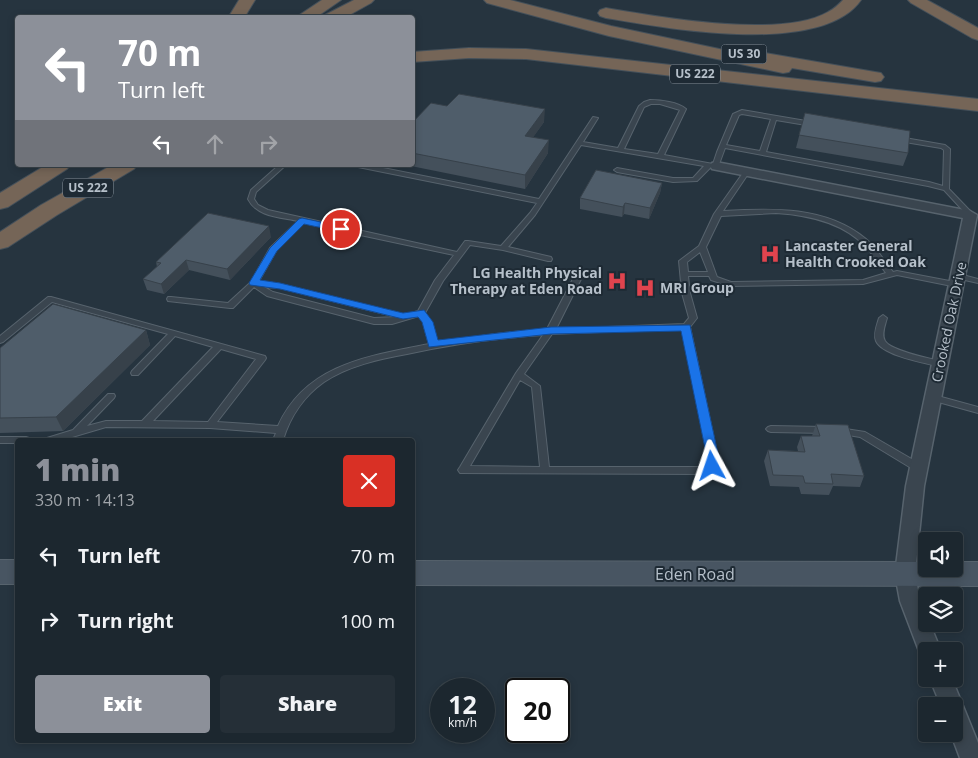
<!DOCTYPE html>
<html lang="en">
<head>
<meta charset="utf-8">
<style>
	body { margin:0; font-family:"Open Sans",sans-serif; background:#252f37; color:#f1f3f6; height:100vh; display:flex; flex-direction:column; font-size:19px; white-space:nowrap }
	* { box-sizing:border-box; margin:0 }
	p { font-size:16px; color:#a0a5aa }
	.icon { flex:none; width:28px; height:28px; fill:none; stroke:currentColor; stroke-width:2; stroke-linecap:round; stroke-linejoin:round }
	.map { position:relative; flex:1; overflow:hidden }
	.drawer { position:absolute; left:15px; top:438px; width:400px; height:305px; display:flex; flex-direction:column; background:#1c272f; border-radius:5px; box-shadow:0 2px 8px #0003,0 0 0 1px #3a444b }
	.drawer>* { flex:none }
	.banner { position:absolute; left:15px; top:15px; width:400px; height:152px; border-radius:5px; box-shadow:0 2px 8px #0003,0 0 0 1px #3a444b; background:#8c9099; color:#fff; overflow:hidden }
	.controls { position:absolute; left:918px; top:532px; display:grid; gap:10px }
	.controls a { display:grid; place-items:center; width:45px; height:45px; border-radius:5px; background:#1c272f; box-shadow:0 2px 8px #0003,0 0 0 1px #3a444b; font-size:25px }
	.speed { position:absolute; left:430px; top:678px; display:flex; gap:10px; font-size:25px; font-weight:700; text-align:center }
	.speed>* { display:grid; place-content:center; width:65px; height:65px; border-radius:50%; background:#1c272f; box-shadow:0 2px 8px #0003,0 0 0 1px #3a444b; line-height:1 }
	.speed small { font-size:12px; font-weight:400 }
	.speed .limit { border:2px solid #111; border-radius:8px; background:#fff; color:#111 }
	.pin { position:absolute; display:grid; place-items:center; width:42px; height:42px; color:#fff; margin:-21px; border:2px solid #fff; border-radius:50%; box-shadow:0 1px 5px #0007 }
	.me { position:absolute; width:55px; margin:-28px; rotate:355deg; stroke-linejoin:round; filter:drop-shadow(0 0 4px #0008) }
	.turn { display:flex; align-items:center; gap:18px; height:105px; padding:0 20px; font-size:22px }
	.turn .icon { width:65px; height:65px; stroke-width:2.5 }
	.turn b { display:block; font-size:35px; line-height:42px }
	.lanes { display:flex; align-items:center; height:48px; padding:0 20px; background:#0003; justify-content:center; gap:25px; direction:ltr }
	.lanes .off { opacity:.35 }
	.round { display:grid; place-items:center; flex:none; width:52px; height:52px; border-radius:5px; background:#252f37 }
	.head { display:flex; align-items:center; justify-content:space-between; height:85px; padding:0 20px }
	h1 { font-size:30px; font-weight:800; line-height:38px; color:#8c9099 }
	.action { display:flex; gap:10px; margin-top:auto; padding:10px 20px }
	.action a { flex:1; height:58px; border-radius:5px; background:#8c9099; color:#fff; font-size:20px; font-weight:800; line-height:58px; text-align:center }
	.action a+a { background:#252f37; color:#f1f3f6 }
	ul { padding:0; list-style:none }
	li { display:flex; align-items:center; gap:15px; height:65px; padding:0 20px }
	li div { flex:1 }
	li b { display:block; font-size:19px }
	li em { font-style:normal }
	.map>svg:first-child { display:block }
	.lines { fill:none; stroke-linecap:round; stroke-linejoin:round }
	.lane-casing { stroke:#57636d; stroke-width:2 }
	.street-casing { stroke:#57636d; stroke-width:3 }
	.secondary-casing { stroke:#57636d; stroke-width:2 }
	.highway-casing { stroke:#44505a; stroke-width:2 }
	.lane { fill:#3a454f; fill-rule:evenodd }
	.street { fill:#3a454f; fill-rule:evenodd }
	.secondary { fill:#485562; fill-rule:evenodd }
	.highway { fill:#756557; fill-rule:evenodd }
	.wall { fill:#44505b }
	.shaded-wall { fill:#37414a }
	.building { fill:#4f5d6a; stroke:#37414a }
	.route { fill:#1a73e8; stroke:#114b97 }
	.labels { text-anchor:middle; stroke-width:4; stroke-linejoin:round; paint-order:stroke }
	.shield { fill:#1e2a34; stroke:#88939d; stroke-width:1 }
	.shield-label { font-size:12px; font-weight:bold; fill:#b6c0ca }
	.poi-label { font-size:14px; font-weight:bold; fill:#b6c0ca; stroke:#1e2a34; text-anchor:start }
	.street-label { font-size:14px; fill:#b6c0ca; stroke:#1e2a34 }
	.near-street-label { font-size:16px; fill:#b6c0ca; stroke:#1e2a34 }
</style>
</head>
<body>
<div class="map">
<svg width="978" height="758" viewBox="0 0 978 758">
	<rect width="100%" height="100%" fill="#26343f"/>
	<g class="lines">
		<defs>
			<g id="lane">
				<path d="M650,100C661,100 678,102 686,109L664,155L713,164L717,152L733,114L742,110L812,122L815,124L812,126L776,120L766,152L929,182L943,186L944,150L941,148L899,141L896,139L899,137L945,145L950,149L949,189L974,215L972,216H968L944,190L928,186L725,148L718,167H711L697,181L673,182L617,172L614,170L617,168L673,178H693L704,166L581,145L535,215L508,247L551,257L552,259L551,261H548L503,250L470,245L443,281L425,313L431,322L437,342L504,333L547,329L575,275L579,273L583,275L556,329L684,324L689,318L682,293L679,261L699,246L714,214L745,170L747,169L750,171L723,211C773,208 826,206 866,239C877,248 884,261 893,272L897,271L960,283L961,285L960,287H957L897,275L863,284L730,286L711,280L709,276H688L690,293L697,318L690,327L718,458L717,466L709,474L460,473L458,470L460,467L516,373L543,335C497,338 452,344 407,354C379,359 348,366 324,382C304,396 290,417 283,440H273L276,433L210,428L106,427L62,440H45L47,438L73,430L108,394H114L115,396L114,398L87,426L106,421H142L213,347L175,336L138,375H132L131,373L132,371L168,334L52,302L3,342L0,343V336L48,297H51L265,356L266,358L265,360L217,422L278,426C306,364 369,356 429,344L423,322L419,316L392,324H374L267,296L254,287L233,308H230L168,301L167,299L168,297H171L228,303L251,282L270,248L298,221C280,217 257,217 248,199L251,190L279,165H286L256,192L254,199L258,205L268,210L457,252L465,241H468L501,246L530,213L537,203L358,167L355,165H368L539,199L593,117L598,118L583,142L618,148L639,106L644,102ZM651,104H660L680,110L658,154L624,149L644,107ZM742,114L771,119L760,151L726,145L739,115ZM776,213C808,215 842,222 865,246C873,254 879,264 886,273L863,280L731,282L717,277L706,247L721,216ZM304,223L454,255L435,280L418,311L406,315L280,284L259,281L276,251ZM700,252L708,272H688L687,262ZM264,287L280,288L397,317L374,318L273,292ZM650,330H682L708,458L707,464L704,467H549L540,386L524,374L552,334ZM221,349L256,359L208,422L153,421ZM520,380L532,387L540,467L470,466Z"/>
				<polygon points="956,274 959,274 978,279 978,283 956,278 955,276"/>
				<path d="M883,315L887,318C885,325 881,335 885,341C891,351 932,359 944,362L945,364L944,366L941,367C926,363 883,356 876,341C873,334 877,325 879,318Z"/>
				<polygon points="934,395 978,407 978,413 931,400 930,398"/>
				<polygon points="771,426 826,427 829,428 831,430 829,432 826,433 771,432 768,431 766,429 768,427"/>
				<polygon points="839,428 865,432 922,465 924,468 922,471 916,471 860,437 836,433 834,431 836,429"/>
				<polygon points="0,437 26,437 29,438 31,440 18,440 18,443 0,443"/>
			</g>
			<g id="street">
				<polygon points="716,162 970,211 977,215 924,486 915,574 920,601 926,616 926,624 930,624 941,651 926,651 926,659 922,658 919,651 900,601 895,574 906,486 963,218 712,169 710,166 712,163"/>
				<polygon points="930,679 952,679 978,743 978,758 960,758 951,734 954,734 954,706 941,706"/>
			</g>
			<g id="secondary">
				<rect x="0" y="560" width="18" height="24"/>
				<polygon points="412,561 926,562 926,569 954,569 954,562 978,562 978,586 412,585"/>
			</g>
			<g id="highway">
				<polygon points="239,0 255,0 244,18 228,18"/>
				<polygon points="322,0 341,0 315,18 295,18"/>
				<polygon points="354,0 374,0 371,3 344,18 323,18 325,15"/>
				<polygon points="484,0 510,0 611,26 757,57 759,54 765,53 875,72 881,73 884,77 881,81 875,82 792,68 789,72 783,73 609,36 487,3"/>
				<path d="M843,0H861C821,57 665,28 606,18L600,16L598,13L600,10L606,8C659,17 781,39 828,12C834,9 839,4 843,0Z"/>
				<polygon points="908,0 927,0 978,28 978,40 972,38 911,3"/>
				<polygon points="469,48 526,49 978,99 978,111 526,59 469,58 412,62 412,52"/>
				<polygon points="46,165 70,165 67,169 8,207 0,209 0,193"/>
				<polygon points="112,165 137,165 134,169 57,215 8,247 0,249 0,232 41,205"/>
			</g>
		</defs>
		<use href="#lane" class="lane-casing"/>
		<use href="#street" class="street-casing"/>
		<use href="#secondary" class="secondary-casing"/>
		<use href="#highway" class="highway-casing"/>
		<use href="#lane" class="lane"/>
		<use href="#street" class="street"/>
		<use href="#secondary" class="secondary"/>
		<use href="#highway" class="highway"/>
	</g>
	<g class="wall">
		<polygon points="805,113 908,153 903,166 796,148"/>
		<polygon points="544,122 533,137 548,153 525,189 406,165 412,165 412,123"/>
		<polygon points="662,183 660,193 649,219 624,214 622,217 580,209 580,198"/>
		<polygon points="271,237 230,280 189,270 164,294 147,290 143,279 157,267 156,262"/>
		<polygon points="146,330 150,345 63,431 0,433 0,348"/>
		<polygon points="816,424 864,476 860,487 833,486 829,495 801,494 799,487 770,486 764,461 768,450 798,451 797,447 801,436 812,436"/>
	</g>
	<g class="shaded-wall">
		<polygon points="545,109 544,122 525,149 525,136"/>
		<polygon points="549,140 548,153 525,189 525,175"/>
		<polygon points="662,183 660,193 649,219 650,208"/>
		<polygon points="625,203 624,214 622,217 623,207"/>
		<polygon points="269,226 271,237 230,280 227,269"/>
		<polygon points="186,260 189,270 164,294 161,284"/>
		<polygon points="146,330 150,345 63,431 56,417"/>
	</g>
	<g class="building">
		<polygon points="459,94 545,109 525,136 549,140 525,175 412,153 412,123 431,103 447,106"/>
		<polygon points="805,113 910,131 908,153 799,135"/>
		<polygon points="596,170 662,183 650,208 625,203 623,207 580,198"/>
		<polygon points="208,213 269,226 227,269 186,260 161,284 143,279 161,263 156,262"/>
		<polygon points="53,304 146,330 56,417 0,418 0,348"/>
		<polygon points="816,424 848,425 864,476 831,474 833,484 805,483 803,476 773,475 768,450 805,452 801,436 820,436"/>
	</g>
	<polygon class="route" points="302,218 344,227 346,229 341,232 304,224 277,251 260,280 280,283 403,313 424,310 433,322 438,340 551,327 690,325 719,458 716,469 707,469 705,466 707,458 681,331 551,334 429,347 422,322 418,317 403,319 280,289 250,285 249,283 270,248 299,219"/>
	<defs>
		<symbol id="hospital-bare" viewBox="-9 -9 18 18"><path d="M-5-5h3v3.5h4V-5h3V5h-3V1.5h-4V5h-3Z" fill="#e0444e" stroke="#1e2a34" stroke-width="2.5" paint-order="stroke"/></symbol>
	</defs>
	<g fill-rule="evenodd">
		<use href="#hospital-bare" x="756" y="240" width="28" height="28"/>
		<use href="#hospital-bare" x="603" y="267" width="28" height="28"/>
		<use href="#hospital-bare" x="631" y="274" width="28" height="28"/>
	</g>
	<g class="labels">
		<g class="shield">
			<rect x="721.5" y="44.5" width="45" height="19" rx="4"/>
			<rect x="670" y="64.5" width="50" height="19" rx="4"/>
			<rect x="63" y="178.5" width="50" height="19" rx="4"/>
		</g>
		<g class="shield-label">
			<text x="744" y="58">US 30</text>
			<text x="695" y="78">US 222</text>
			<text x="88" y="192">US 222</text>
		</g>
		<g class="poi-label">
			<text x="785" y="251">Lancaster General<tspan x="785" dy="16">Health Crooked Oak</tspan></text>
			<text x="602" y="278" text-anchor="end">LG Health Physical<tspan x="602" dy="16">Therapy at Eden Road</tspan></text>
			<text x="660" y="293">MRI Group</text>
		</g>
		<g class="street-label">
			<text transform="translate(949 322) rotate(-78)" y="5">Crooked Oak Drive</text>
		</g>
		<g class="near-street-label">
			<text x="695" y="580">Eden Road</text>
		</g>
	</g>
</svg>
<div class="controls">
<a><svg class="icon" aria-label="sound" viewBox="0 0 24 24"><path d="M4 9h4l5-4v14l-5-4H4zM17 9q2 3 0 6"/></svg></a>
<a><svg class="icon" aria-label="layers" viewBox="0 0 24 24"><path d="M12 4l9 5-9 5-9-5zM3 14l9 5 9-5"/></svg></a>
<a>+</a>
<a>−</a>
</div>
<div class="speed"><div>12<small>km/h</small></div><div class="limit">20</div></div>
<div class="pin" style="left:341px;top:229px;background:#d93025"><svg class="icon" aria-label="arrive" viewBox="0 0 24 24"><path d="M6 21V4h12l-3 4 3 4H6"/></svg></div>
<svg class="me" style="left:712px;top:466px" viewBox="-20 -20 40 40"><path d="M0-17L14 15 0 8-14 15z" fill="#1a73e8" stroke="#fff" stroke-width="4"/></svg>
<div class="banner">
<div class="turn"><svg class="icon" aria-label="left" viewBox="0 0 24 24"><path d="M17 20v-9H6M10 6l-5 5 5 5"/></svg><div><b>70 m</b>Turn left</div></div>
<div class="lanes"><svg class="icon" aria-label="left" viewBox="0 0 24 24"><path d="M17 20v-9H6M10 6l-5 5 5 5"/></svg><svg class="icon off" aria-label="ahead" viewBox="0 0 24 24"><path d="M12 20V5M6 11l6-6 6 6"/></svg><svg class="icon off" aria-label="right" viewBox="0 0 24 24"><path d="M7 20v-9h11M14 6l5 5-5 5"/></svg></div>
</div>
<section class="drawer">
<div class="head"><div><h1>1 min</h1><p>330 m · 14:13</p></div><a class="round" style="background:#d93025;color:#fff"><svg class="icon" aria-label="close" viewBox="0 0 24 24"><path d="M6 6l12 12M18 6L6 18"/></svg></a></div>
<ul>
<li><svg class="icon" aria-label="left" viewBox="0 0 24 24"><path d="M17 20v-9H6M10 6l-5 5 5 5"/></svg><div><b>Turn left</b></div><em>70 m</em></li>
<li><svg class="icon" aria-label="right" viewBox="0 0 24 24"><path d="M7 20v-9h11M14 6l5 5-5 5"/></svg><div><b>Turn right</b></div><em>100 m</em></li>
</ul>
<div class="action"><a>Exit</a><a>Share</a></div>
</section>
</div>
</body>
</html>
